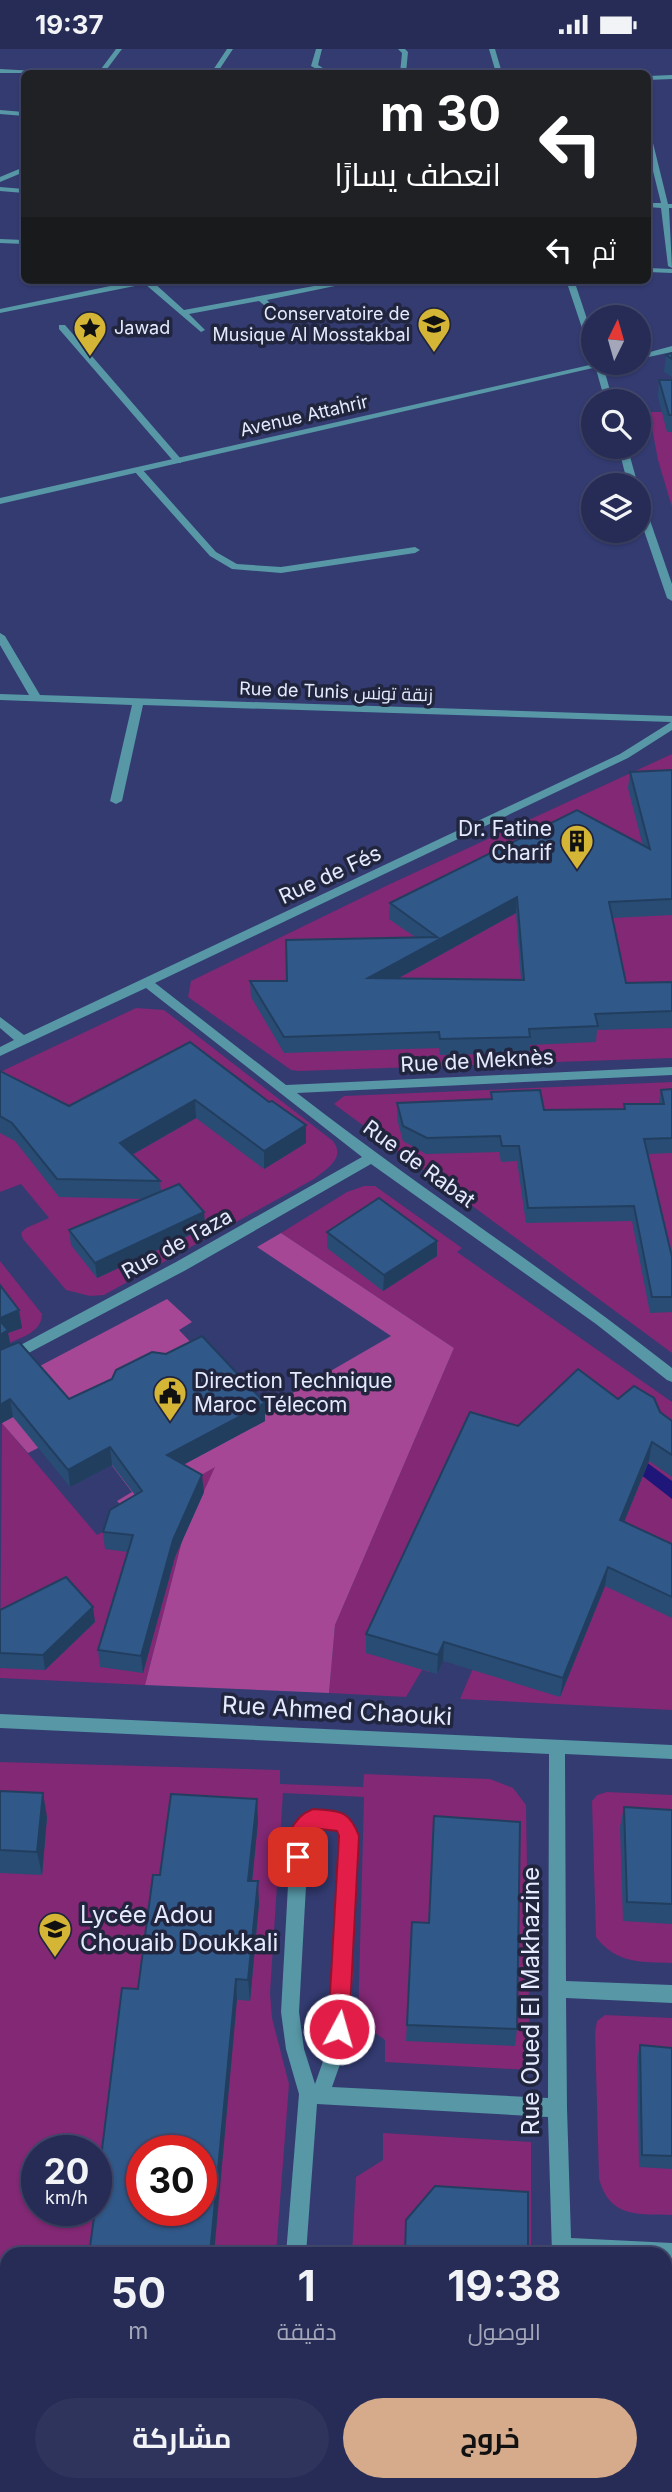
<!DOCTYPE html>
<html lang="ar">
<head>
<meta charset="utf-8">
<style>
	body { margin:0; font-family:Inter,Cairo,sans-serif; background:#2e345b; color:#f1f3f6; direction:rtl; height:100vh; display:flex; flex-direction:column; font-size:26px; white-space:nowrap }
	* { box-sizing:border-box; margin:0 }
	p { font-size:23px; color:#a4a7b9 }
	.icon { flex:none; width:38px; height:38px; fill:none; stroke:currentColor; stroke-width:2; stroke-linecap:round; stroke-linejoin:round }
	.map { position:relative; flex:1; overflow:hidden; direction:ltr }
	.sheet { position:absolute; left:0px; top:2198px; width:672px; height:245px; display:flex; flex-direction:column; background:#262c55; border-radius:21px 21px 0 0; box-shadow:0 2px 5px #0004,0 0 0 2px #42486c; direction:rtl }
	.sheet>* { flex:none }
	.top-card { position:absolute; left:21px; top:21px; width:630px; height:214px; border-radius:10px; box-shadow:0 2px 5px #0004,0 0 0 2px #42486c; direction:rtl; background:#202124; color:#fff; overflow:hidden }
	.needle { width:46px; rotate:5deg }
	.buttons { position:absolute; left:581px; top:256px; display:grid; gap:14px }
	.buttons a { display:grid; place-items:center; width:70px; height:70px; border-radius:50%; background:#262c55; box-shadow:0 2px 5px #0004,0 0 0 2px #42486c; font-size:35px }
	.speed { position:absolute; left:21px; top:2086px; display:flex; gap:14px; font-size:35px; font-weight:700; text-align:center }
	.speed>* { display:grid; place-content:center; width:91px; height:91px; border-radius:50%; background:#262c55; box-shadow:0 2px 5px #0004,0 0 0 2px #42486c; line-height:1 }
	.speed small { font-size:18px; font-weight:400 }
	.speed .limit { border:10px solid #d22; background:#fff; color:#111 }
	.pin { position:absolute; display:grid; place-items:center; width:60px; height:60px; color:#fff; margin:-30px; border-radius:14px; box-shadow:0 4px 10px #0006 }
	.me { position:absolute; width:77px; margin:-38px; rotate:6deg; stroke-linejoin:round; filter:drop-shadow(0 0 5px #0008) }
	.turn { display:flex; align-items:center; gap:24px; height:147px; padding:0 35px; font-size:32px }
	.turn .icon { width:91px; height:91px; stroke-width:2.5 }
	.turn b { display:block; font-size:49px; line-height:60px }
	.then { display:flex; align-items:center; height:66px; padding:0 35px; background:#0003; gap:14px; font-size:26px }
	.eta { display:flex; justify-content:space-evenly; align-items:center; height:119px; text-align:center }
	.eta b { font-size:42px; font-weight:700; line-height:49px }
	.action { display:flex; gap:14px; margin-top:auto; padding:14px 35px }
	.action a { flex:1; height:80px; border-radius:42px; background:#d6ab8b; color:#111; font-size:28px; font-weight:700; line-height:80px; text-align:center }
	.action a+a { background:#2e345b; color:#f1f3f6 }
	.status { display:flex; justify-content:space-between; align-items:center; height:49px; padding:0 35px; background:#262c55; direction:ltr }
	.status svg { height:19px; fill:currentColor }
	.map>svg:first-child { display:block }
	.green { fill:#822874; fill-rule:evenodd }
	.forest { fill:#a54794 }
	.water { fill:#1e1779 }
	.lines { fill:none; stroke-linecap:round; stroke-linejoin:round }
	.minor { fill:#5797a6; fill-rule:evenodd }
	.tertiary { fill:#5797a6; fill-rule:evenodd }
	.wall { fill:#294c75; fill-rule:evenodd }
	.shaded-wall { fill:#223e5f }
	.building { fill:#305888; stroke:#223e5f; stroke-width:2; fill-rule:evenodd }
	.route { fill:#e11d48; stroke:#92132f; stroke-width:2 }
	.labels { text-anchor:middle; stroke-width:7; stroke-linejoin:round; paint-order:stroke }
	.far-poi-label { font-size:18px; fill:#e5eafe; stroke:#21263e; text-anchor:end }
	.far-street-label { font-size:18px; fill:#e5eafe; stroke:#21263e }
	.poi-label { font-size:21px; fill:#e5eafe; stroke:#21263e; text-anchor:end }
	.street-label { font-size:21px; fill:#e5eafe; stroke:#21263e }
	.near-street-label { font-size:24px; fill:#e5eafe; stroke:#21263e }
	.near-poi-label { font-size:24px; fill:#e5eafe; stroke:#21263e; text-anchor:start }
</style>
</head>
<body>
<div class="status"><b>19:37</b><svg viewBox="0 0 49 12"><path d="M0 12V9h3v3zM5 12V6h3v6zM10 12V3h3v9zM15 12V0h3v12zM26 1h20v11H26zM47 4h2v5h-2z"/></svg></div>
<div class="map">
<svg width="672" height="2443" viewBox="0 0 672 2443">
	<rect width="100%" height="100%" fill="#333b71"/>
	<g class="green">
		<polygon points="649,363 672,363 672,458 658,411"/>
		<polygon points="672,705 672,1009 299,1022 291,1021 188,948 191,932 390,835"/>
		<path d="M136,959L164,961L333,1092C346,1109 327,1120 314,1130L104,1246L90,1247L66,1241L23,1190L21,1184L26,1179L49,1169L21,1135L0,1143V1023Z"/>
		<polygon points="672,1033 672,1304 334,1055 344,1047"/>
		<polygon points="364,1137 375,1137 462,1199 457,1203 672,1353 672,1661 460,1650 571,1387 476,1522 429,1623 422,1621 406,1648 329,1644 335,1576 454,1299 281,1184 347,1143"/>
		<path d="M0,1212L42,1265C42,1285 16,1290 0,1298Z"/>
		<polygon points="2,1374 97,1486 216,1417 183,1488 145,1636 0,1629"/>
		<path d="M0,1713L280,1721V1735L363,1738L364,1725L490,1730L513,1739L526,1756L530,2021L385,2013V1991L358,1972L364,1748L283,1744L270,1944L272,1969L289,2035L276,2205H7V2436H257L256,2443H0ZM37,2102H96V2161H37ZM142,2102H201V2161H142Z"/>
		<path d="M607,1743L672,1746V1914C642,1913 616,1915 596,1888L592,1752L597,1746Z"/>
		<path d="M605,1966L672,1969V2166C637,2165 610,2169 599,2130L595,1983L597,1972Z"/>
		<polygon points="383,2084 531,2093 531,2205 352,2205 356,2128 383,2111"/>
		<polygon points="665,2245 672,2246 672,2443 600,2443 599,2436 665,2436"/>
	</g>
	<polygon class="forest" points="281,1184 454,1299 335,1576 329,1644 145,1636 183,1488 215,1418 131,1467 117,1452 132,1443 82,1377 28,1404 0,1372 0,1338 167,1250 192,1273 179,1281 258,1364 391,1287 257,1198"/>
	<polygon class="water" points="630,1401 672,1432 672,1450 640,1425"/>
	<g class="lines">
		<g class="minor">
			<polygon points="116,0 122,0 104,24 98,24"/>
			<polygon points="227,0 233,0 217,24 211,24"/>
			<polygon points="316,0 322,0 318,16 331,24 324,24 311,17"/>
			<polygon points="398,0 405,0 408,3 406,24 400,24 402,4"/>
			<polygon points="489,0 495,0 502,24 496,24"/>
			<polygon points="0,20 36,22 39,24 0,24"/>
			<polygon points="672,26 672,30 648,31 648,27"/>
			<polygon points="0,61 24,63 24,67 0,65"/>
			<polygon points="648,88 652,90 668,155 672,155 672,159 669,159 672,219 668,217 661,159 648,158 648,154 661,154 648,102"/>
			<polygon points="24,118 24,123 0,133 0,128"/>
			<polygon points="0,138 24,140 24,144 0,142"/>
			<polygon points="0,190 24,191 24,195 0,194"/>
			<polygon points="648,219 672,220 672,224 648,223"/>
			<polygon points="139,231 155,231 153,233 184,261 347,231 364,231 267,251 279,263 275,265 259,252 189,265 205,281 201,283 145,235 0,264 0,260"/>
			<polygon points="566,231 574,231 593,288 593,302 589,300"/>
			<polygon points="59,276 65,276 181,410 181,414 175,414 59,280"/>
			<polygon points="594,313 602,313 613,352 605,352"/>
			<polygon points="618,397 627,397 638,436 628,436"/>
			<polygon points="135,419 141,419 216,503 237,515 281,518 415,498 420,501 415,504 281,524 232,520 210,507 135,423"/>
			<polygon points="639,451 644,454 672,535 672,552 667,549 639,467"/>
			<path d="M0,584L5,587L40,646L672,667V681L628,709L155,934L286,1036L672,1018V1026L297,1044C419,1139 550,1223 672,1319V1333L667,1331L596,1275L371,1115L186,1221L0,1319V1307L176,1213L362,1108L146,939L0,1007V998L14,991L0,979V968L24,986L620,705L671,673L143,656L122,752L116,755L110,752L132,656L0,651V645L29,646L0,596Z"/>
			<path d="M0,1665L672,1696V1710L565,1705L566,1932L672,1936V1954L566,1949L567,2059L571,2189L672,2194V2214H665V2205H552L548,2068L317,2055L306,2205H286L299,2045L286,2000L281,1963L291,1782C303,1756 329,1756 351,1771L358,1787L351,1959L345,2001L332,2038L548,2049L549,1705L0,1679ZM314,1777C325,1778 336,1776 340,1787L333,1959L327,2001L315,2035L304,2000L299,1963L309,1783Z"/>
			<rect x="556" y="2436" width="22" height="7"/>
		</g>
		<g class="tertiary">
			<polygon points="672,297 672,303 639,310 639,306"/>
			<polygon points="603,313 619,313 0,455 0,449"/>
		</g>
	</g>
	<g class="wall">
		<polygon points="672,304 672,328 664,323 666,306"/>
		<polygon points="659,331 672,331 672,385 671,383 667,383 658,348"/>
		<path d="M672,721V866L612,869L626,934L672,933V979L597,981L596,993L530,996L529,1004L440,1006L439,999L284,1004L251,948L250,932H287L415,888L389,870L390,854L643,797L628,739L630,723ZM516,864L521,931L397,930Z"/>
		<polygon points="190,993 269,1053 306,1076 306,1094 264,1120 196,1069 132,1106 160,1132 161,1143 204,1163 205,1179 97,1229 71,1196 69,1181 144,1150 59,1148 15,1092 0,1084 0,1022 69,1057"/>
		<polygon points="672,1040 672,1104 648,1105 672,1208 672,1263 650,1264 632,1172 526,1174 517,1112 501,1113 499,1103 426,1105 403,1092 397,1070 397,1054 491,1050 491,1043 544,1061 623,1060 624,1055 659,1055 661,1041"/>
		<polygon points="327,1183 437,1192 437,1207 383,1242 327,1199"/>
		<polygon points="0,1236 22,1279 8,1284 10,1297 69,1350 265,1354 265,1372 183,1416 204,1443 175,1508 143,1624 100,1618 98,1601 128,1503 105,1500 103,1483 135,1446 112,1416 70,1438 13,1368 0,1375"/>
		<polygon points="618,1350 660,1363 672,1372 672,1428 649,1412 624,1473 672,1495 672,1569 605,1537 560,1648 443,1612 437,1625 366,1604 366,1585 518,1377"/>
		<polygon points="0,1561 95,1573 45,1621 0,1619"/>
		<polygon points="0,1742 47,1768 42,1826 0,1824"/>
		<polygon points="624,1758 672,1761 672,1875 623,1872 620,1778"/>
		<polygon points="258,1772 252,1832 259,1854 250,1952 138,1940 160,1826"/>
		<polygon points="412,1873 517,1980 515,1997 406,1992"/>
		<polygon points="640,1996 672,1999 672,2120 639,2118 637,2010"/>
	</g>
	<g class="shaded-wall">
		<polygon points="517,848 516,864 368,946 368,929"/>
		<polygon points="195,1051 196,1069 121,1112 120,1094"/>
		<polygon points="306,1076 306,1094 264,1120 264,1102"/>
		<polygon points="204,1163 205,1179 97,1229 95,1214"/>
		<polygon points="437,1192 437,1207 383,1242 384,1226"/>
		<polygon points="19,1261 22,1279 8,1284 11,1298 0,1305 0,1269"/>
		<polygon points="10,1350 13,1368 0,1375 0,1356"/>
		<polygon points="265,1354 265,1372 168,1424 167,1406"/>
		<polygon points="652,1393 649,1412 617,1490 620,1471"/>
		<polygon points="110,1398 112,1416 70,1438 68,1421"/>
		<polygon points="202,1426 204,1443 175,1508 143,1624 141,1607 173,1491"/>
		<polygon points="608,1518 605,1537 560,1648 563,1629"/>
		<polygon points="93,1558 95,1573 45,1621 43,1606"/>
		<polygon points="444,1593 443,1612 437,1625 438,1606"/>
		<polygon points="43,1744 47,1768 42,1826 37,1803"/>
		<polygon points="257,1750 258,1772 250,1853 248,1832"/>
		<polygon points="258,1832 259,1854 250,1952 248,1931"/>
		<polygon points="236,1930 237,1951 214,2205 210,2205"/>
	</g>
	<g class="building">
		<polygon points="672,304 672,310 666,306"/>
		<polygon points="659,331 672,331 672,366 669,366"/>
		<path d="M672,721V850L609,853L626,934L672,933V962L595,965L598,977L529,980L530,988L440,990L439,983L284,988L250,932H287L286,891L437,888L390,854L577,761L650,800L630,723ZM517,848L524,931L368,929Z"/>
		<polygon points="190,993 269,1053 272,1052 306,1076 264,1102 195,1051 120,1094 160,1132 57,1130 12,1074 0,1067 0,1022 69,1057"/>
		<polygon points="672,1040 672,1089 644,1090 672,1208 672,1248 652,1248 634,1157 528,1159 519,1097 502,1097 500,1087 427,1089 403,1077 397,1054 492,1050 491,1043 540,1041 544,1061 625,1060 624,1055 664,1055 661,1041"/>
		<polygon points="179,1135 204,1163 95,1214 69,1181"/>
		<polygon points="379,1149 437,1192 384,1226 327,1183"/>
		<polygon points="0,1236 19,1261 0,1269"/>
		<polygon points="0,1272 8,1281 0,1286"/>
		<polygon points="202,1287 265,1354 167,1406 202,1426 173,1491 141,1607 98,1601 133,1486 103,1483 110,1461 142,1442 110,1398 68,1421 10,1350 0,1356 0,1301 19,1293 69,1350 112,1330 116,1321 152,1303 166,1305"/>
		<polygon points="578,1320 618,1350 634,1337 654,1349 660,1363 672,1372 672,1406 652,1393 620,1471 672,1495 672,1548 608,1518 563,1629 444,1593 438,1606 366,1585 470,1363 518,1377"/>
		<polygon points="66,1528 93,1558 43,1606 0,1604 0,1561"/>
		<polygon points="0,1742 43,1744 37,1803 0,1801"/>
		<path d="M171,1745L257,1750L248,1832H258L248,1931L236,1930L210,2205H89L95,2161H96V2149L122,1939L138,1940L153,1826H160ZM142,2102H201V2161H142Z"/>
		<polygon points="624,1758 672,1761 672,1855 627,1853"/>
		<polygon points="434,1767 520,1773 517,1980 407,1976 412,1873 429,1874"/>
		<polygon points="640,1996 672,1999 672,2107 642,2106"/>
		<polygon points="435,2137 528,2143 528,2205 405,2205 406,2171"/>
		<rect x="401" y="2436" width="132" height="7"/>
	</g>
	<path class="route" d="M313,1760C339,1762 349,1760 359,1787L349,1980L346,1987L339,1990L331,1987L328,1980L339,1787L337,1782L312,1779L305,1814L298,1817L291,1814C281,1793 292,1768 313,1760Z"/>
	<defs>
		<symbol id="school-pin" viewBox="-11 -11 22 30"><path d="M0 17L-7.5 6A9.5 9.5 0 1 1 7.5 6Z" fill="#d5b535" stroke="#21263e"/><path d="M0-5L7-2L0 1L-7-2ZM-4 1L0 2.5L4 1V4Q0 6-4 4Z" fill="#111"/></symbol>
		<symbol id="sight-pin" viewBox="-11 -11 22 30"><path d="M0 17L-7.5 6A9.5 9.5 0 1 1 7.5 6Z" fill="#d5b535" stroke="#21263e"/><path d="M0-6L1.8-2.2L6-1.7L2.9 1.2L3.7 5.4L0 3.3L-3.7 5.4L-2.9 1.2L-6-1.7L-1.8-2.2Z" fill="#111"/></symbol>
		<symbol id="building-pin" viewBox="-11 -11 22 30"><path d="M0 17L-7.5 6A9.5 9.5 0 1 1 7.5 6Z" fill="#d5b535" stroke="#21263e"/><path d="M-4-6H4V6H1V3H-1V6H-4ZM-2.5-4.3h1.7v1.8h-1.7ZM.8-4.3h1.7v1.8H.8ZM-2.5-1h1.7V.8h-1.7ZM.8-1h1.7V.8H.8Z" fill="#111"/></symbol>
		<symbol id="civic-pin" viewBox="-11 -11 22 30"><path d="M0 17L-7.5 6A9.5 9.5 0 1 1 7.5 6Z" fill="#d5b535" stroke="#21263e"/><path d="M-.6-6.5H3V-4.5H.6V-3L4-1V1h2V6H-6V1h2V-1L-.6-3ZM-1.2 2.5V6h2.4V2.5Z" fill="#111"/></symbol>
	</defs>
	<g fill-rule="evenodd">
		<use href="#school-pin" x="415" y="256" width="38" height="52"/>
		<use href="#sight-pin" x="71" y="260" width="38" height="52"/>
		<use href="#building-pin" x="558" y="773" width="38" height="52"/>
		<use href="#civic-pin" x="151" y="1325" width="38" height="52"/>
		<use href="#school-pin" x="36" y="1861" width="38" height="52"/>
	</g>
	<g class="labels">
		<g class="far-poi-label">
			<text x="410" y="271">Conservatoire de<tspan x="410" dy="21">Musique Al Mosstakbal</tspan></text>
			<text x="114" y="285" text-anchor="start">Jawad</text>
		</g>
		<g class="far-street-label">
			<text transform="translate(304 367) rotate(-13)" y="6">Avenue Attahrir</text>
			<text transform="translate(336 643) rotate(2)" y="6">Rue de Tunis زنقة تونس</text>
		</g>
		<g class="poi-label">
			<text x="552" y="787">Dr. Fatine<tspan x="552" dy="24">Charif</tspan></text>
			<text x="194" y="1339" text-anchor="start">Direction Technique<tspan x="194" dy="24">Maroc Télecom</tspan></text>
		</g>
		<g class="street-label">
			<text transform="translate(330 826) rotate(-25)" y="7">Rue de Fés</text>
			<text transform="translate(477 1012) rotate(-3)" y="7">Rue de Meknès</text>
			<text transform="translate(419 1115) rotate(36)" y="7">Rue de Rabat</text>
			<text transform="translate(177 1195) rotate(-29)" y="7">Rue de Taza</text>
		</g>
		<g class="near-street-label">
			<text transform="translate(337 1662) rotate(3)" y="8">Rue Ahmed Chaouki</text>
			<text transform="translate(531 1952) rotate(-90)" y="8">Rue Oued El Makhazine</text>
		</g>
		<g class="near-poi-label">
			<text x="80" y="1874">Lycée Adou<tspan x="80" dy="28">Chouaib Doukkali</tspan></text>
		</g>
	</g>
</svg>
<div class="buttons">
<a><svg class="needle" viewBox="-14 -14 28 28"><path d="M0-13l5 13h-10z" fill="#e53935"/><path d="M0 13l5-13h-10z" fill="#a4a7b9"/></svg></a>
<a><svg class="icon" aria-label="search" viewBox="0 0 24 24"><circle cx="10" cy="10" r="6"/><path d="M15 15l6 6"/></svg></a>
<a><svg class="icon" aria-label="layers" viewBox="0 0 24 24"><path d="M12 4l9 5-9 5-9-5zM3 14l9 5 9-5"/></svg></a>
</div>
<div class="speed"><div>20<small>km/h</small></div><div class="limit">30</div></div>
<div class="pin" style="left:298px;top:1808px;background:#d93025"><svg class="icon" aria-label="arrive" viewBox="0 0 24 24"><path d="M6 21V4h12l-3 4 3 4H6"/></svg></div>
<svg class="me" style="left:339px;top:1980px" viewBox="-20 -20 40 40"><circle r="17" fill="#e11d48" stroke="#fff" stroke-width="3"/><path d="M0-11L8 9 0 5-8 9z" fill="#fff"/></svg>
<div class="top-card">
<div class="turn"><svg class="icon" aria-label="left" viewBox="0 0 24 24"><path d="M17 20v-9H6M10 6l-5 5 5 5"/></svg><div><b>30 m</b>انعطف يسارًا</div></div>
<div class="then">ثم<svg class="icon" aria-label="left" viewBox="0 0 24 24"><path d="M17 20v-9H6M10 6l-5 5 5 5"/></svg></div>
</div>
<section class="sheet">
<div class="eta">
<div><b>19:38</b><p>الوصول</p></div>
<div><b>1</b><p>دقيقة</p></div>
<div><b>50</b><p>m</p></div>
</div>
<div class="action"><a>خروج</a><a>مشاركة</a></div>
</section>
</div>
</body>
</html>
